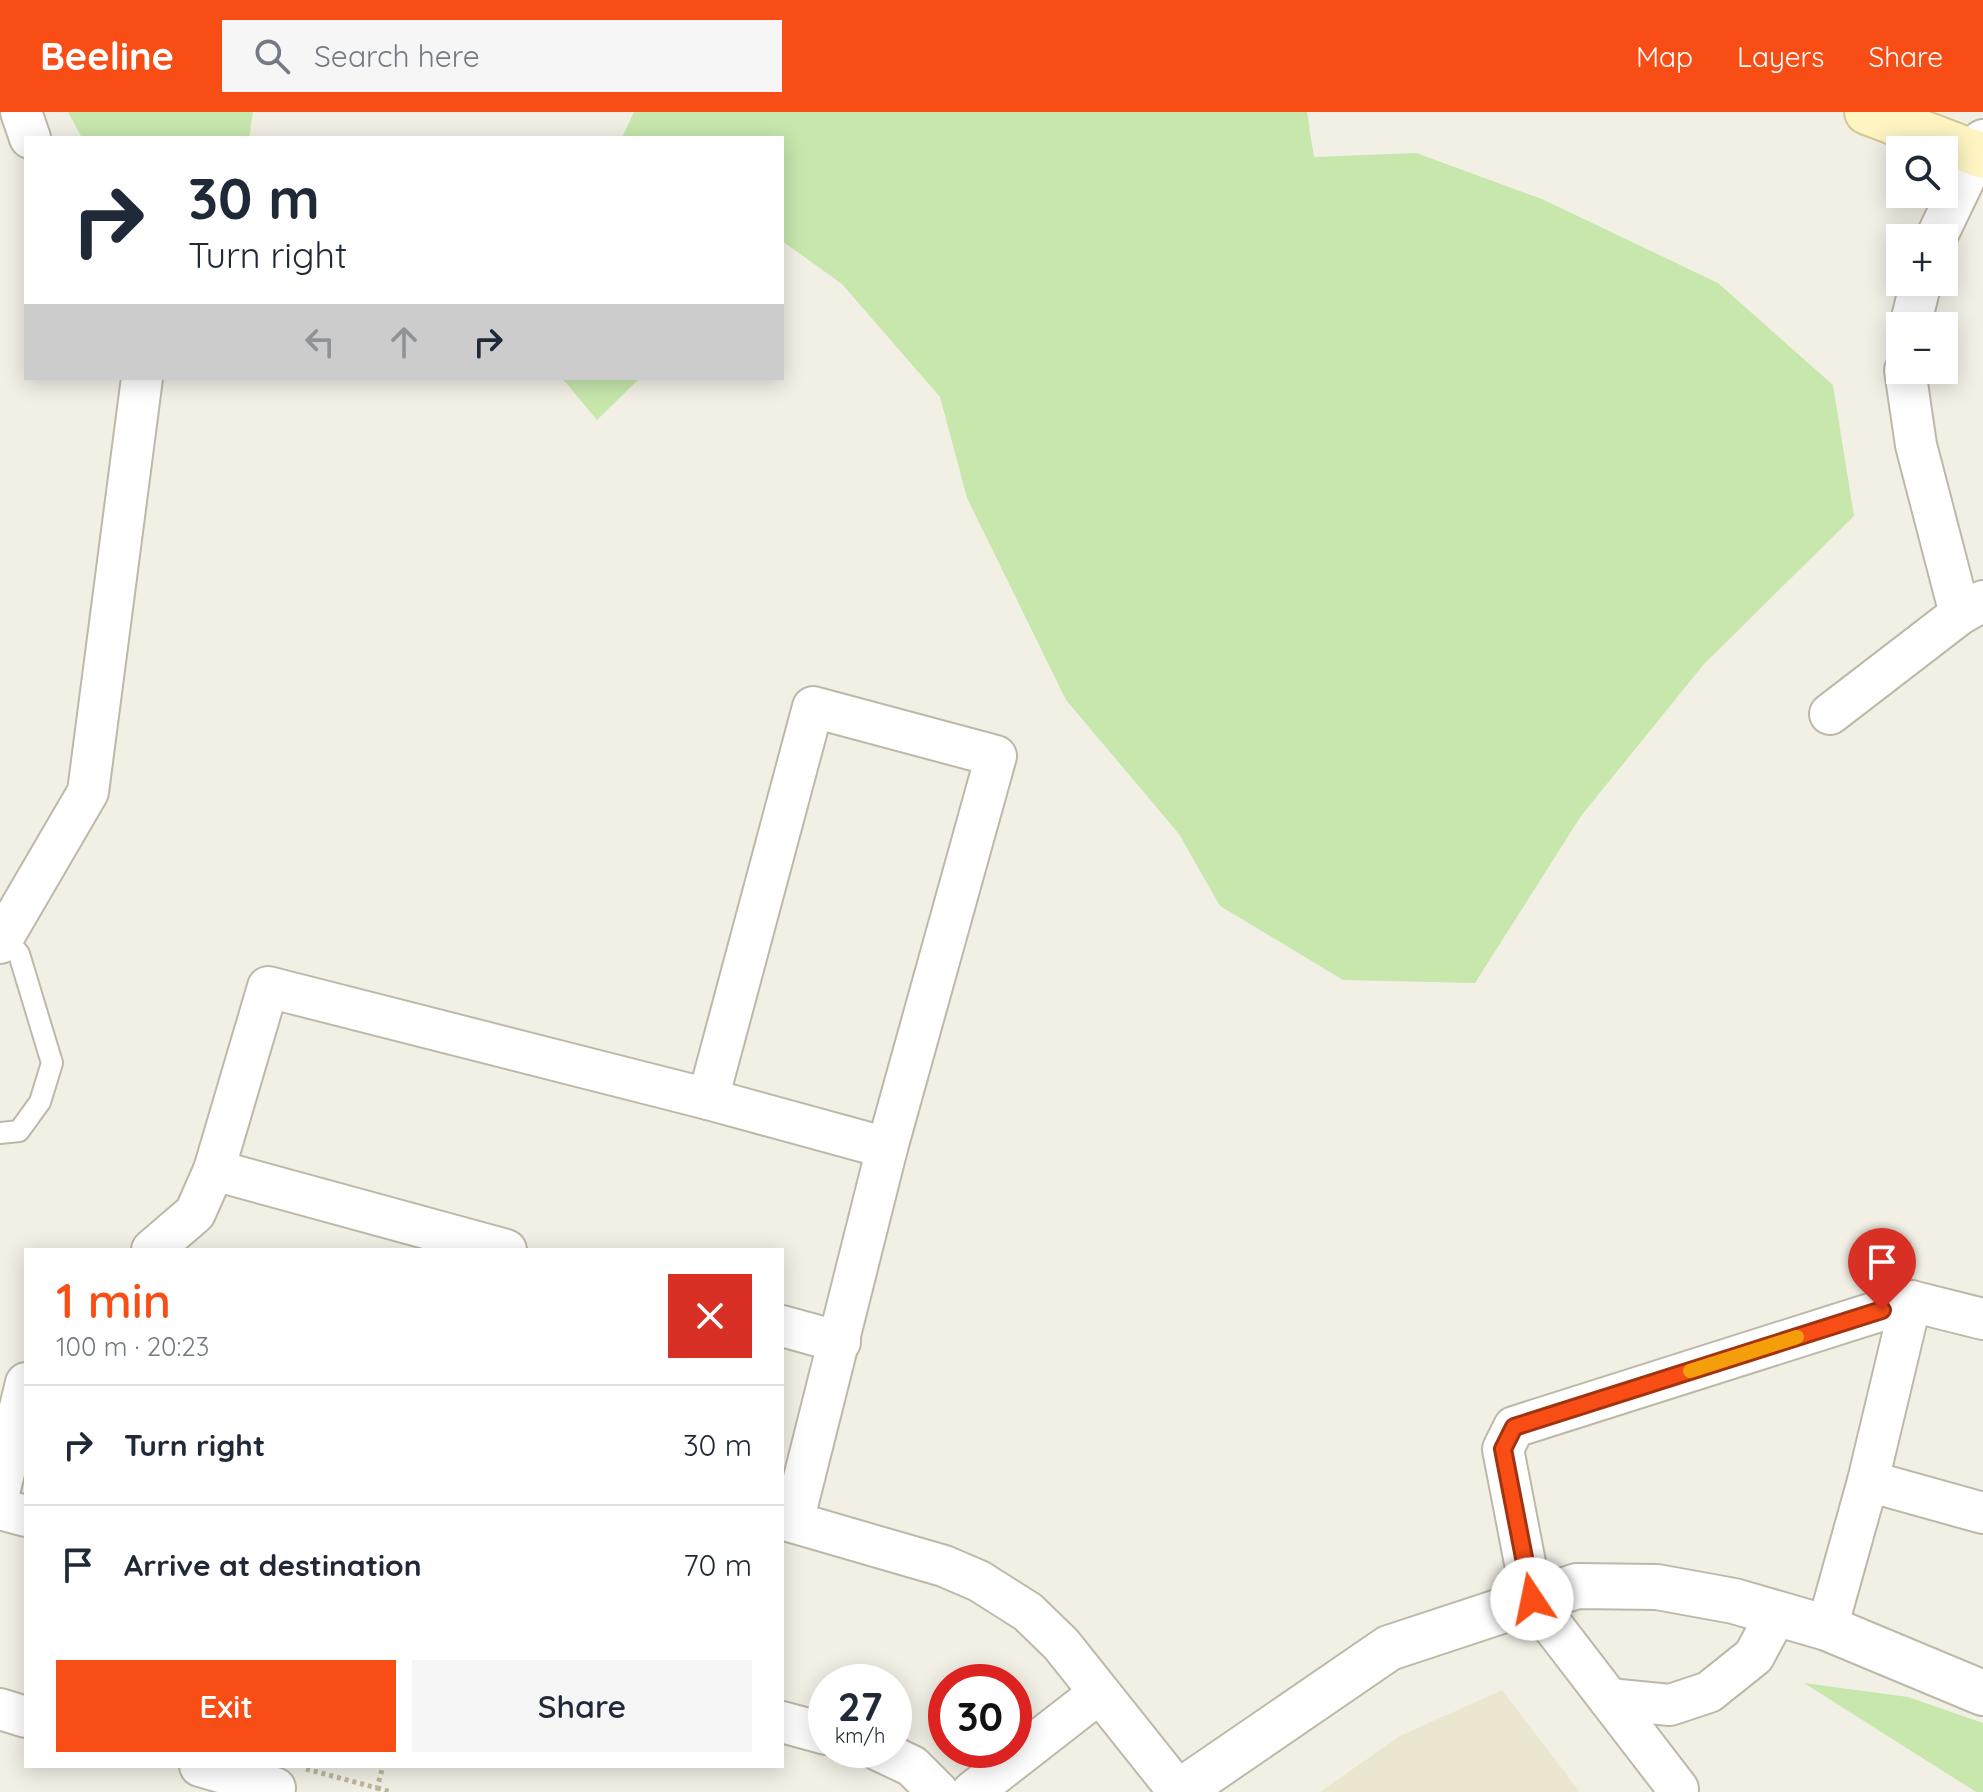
<!DOCTYPE html>
<html lang="en">
<head>
<meta charset="utf-8">
<style>
	body { margin:0; font-family:Quicksand,sans-serif; background:#f6f6f7; color:#1f2937; height:100vh; display:flex; flex-direction:column; font-size:30px; white-space:nowrap }
	* { box-sizing:border-box; margin:0 }
	p { font-size:26px; color:#747a83 }
	.icon { flex:none; width:44px; height:44px; fill:none; stroke:currentColor; stroke-width:2; stroke-linecap:round; stroke-linejoin:round }
	.map { position:relative; flex:1; overflow:hidden }
	.details { position:absolute; left:24px; top:1136px; width:760px; height:520px; display:flex; flex-direction:column; background:#fff; border-radius:0px; box-shadow:0 4px 20px #0003 }
	.details>* { flex:none }
	.hud { position:absolute; left:24px; top:24px; width:760px; height:244px; border-radius:0px; box-shadow:0 4px 20px #0003; background:#fff; color:#1f2937; overflow:hidden }
	.controls { position:absolute; left:1886px; top:24px; display:grid; gap:16px }
	.controls a { display:grid; place-items:center; width:72px; height:72px; border-radius:0px; background:#fff; box-shadow:0 4px 20px #0003; font-size:40px }
	.speed { position:absolute; left:808px; top:1552px; display:flex; gap:16px; font-size:40px; font-weight:700; text-align:center }
	.speed>* { display:grid; place-content:center; width:104px; height:104px; border-radius:50%; background:#fff; box-shadow:0 4px 20px #0003; line-height:1 }
	.speed small { font-size:20px; font-weight:400 }
	.speed .limit { border:12px solid #d22; background:#fff; color:#111 }
	.pin { position:absolute; display:grid; place-items:center; width:68px; height:68px; color:#fff; margin:-82px -34px; border-radius:50% 50% 50% 0; rotate:-45deg; box-shadow:0 0 8px #0007 }
	.pin .icon { rotate:45deg }
	.me { position:absolute; width:88px; margin:-44px; rotate:349deg; stroke-linejoin:round; filter:drop-shadow(0 0 6px #0008) }
	.turn { display:flex; align-items:center; gap:28px; height:168px; padding:0 32px; font-size:36px }
	.turn .icon { width:104px; height:104px; stroke-width:2.5 }
	.turn b { display:block; font-size:56px; line-height:68px }
	.lanes { display:flex; align-items:center; height:76px; padding:0 32px; background:#0003; justify-content:center; gap:40px; direction:ltr }
	.lanes .off { opacity:.35 }
	.round { display:grid; place-items:center; flex:none; width:84px; height:84px; border-radius:0px; background:#f6f6f7 }
	.head { display:flex; align-items:center; justify-content:space-between; height:136px; padding:0 32px }
	h1 { font-size:48px; font-weight:600; line-height:60px; color:#f84e16 }
	.cta { display:flex; gap:16px; margin-top:auto; padding:16px 32px }
	.cta a { flex:1; height:92px; border-radius:0px; background:#f84e16; color:#fff; font-size:32px; font-weight:600; line-height:92px; text-align:center }
	.cta a+a { background:#f6f6f7; color:#1f2937 }
	ul { padding:0; list-style:none }
	li { display:flex; align-items:center; gap:24px; height:120px; padding:0 32px; border-top:2px solid #e0e1e3 }
	li div { flex:1 }
	li b { display:block; font-size:30px }
	li em { font-style:normal }
	header { display:flex; align-items:center; gap:48px; box-sizing:border-box; height:112px; padding:0 40px; background:#f84e16; color:#fff }
	header strong { font-size:38px }
	nav { display:flex; gap:44px; margin-inline-start:auto; font-size:28px }
	.search { width:560px; height:72px; background:#f6f6f7; display:flex; align-items:center; gap:20px; box-sizing:border-box; padding:0 28px; border-radius:0px; color:#747a83; font-size:30px }
	.map>svg:first-child { display:block }
	.education { fill:#ebe6cf }
	.green { fill:#c7e7ad }
	.lines { fill:none; stroke-linecap:round; stroke-linejoin:round }
	.service-casing { stroke:#beb8a8; stroke-width:24 }
	.minor-casing { stroke:#beb8a8; stroke-width:44 }
	.tertiary-casing { stroke:#beb8a8; stroke-width:48 }
	.secondary-casing { stroke:#d2c895; stroke-width:48 }
	.path { stroke:#bfb599; stroke-width:5; stroke-dasharray:4 4; stroke-linecap:butt }
	.service { stroke:#fff; stroke-width:20 }
	.minor { stroke:#fff; stroke-width:40 }
	.tertiary { stroke:#fff; stroke-width:44 }
	.secondary { stroke:#fef5c3; stroke-width:44 }
	.route-casing { stroke:#a1330e; stroke-width:20 }
	.route { stroke:#f84e16; stroke-width:14 }
	.slow { stroke:#f59e0b; stroke-width:14 }
</style>
</head>
<body>
<header>
<strong>Beeline</strong>
<div class="search"><svg class="icon" aria-label="search" viewBox="0 0 24 24"><circle cx="10" cy="10" r="6"/><path d="M15 15l6 6"/></svg>Search here</div>
<nav><a>Map</a><a>Layers</a><a>Share</a></nav>
</header>
<div class="map">
<svg width="1983" height="1680" viewBox="0 0 1983 1680">
	<rect width="100%" height="100%" fill="#f2f0e5"/>
	<polygon class="education" points="1502,1578 1580,1680 1320,1680 1400,1624"/>
	<g class="green">
		<polygon points="68,0 253,0 249,26 82,26"/>
		<polygon points="634,0 1307,0 1314,45 1416,41 1542,87 1718,171 1833,273 1854,404 1704,552 1581,704 1475,871 1343,868 1220,794 1179,722 1066,588 967,386 940,285 842,172 782,129 782,26 622,26"/>
		<polygon points="562,266 640,266 597,308"/>
		<polygon points="1804,1571 1908,1585 1983,1611 1983,1680 1976,1680"/>
	</g>
	<g class="lines">
		<defs>
			<polyline id="service" points="0,1021 19,1019 40,990 52,951 19,842 4,824"/>
			<g id="minor">
				<polyline points="21,0 30,26"/>
				<polyline points="1936,126 1983,28"/>
				<polyline points="1910,214 1921,170"/>
				<polyline points="1905,258 1916,333 1960,502"/>
				<polyline points="1830,602 1960,502 1983,489"/>
				<polyline points="0,831 88,680 142,266"/>
				<polyline points="708,987 813,595 996,644 887,1036 793,1410"/>
				<polyline points="214,1058 506,1138"/>
				<polyline points="152,1138 195,1101 214,1058 268,875 708,987 887,1036"/>
				<polyline points="782,1214 840,1230"/>
				<polyline points="1868,1369 1983,1401"/>
				<polyline points="0,1377 26,1271"/>
				<polyline points="0,1397 26,1404"/>
				<polyline points="782,1407 944,1454 979,1469 1028,1500 1061,1532 1179,1680"/>
				<polyline points="1827,1516 1868,1369 1911,1189"/>
				<polyline points="1609,1587 1670,1593 1709,1580 1754,1544 1776,1503"/>
				<polyline points="0,1597 26,1605"/>
				<polyline points="782,1610 826,1622"/>
				<polyline points="878,1638 912,1654 938,1680"/>
				<polyline points="200,1654 275,1676 274,1680"/>
				<polyline points="1678,1677 1532,1487 1503,1337 1514,1315 1911,1189 1983,1207"/>
				<polyline points="972,1680 1098,1582"/>
			</g>
			<polyline id="tertiary" points="1179,1680 1389,1536 1577,1474 1657,1475 1734,1489 1827,1516 1983,1581"/>
			<polyline id="secondary" points="1867,0 1983,44"/>
		</defs>
		<use href="#service" class="service-casing"/>
		<use href="#minor" class="minor-casing"/>
		<use href="#tertiary" class="tertiary-casing"/>
		<use href="#secondary" class="secondary-casing"/>
		<g class="path">
			<polyline points="306,1657 377,1676 383,1654"/>
			<polyline points="377,1676 392,1680"/>
		</g>
		<use href="#service" class="service"/>
		<use href="#minor" class="minor"/>
		<use href="#tertiary" class="tertiary"/>
		<use href="#secondary" class="secondary"/>
	</g>
	<g class="lines">
		<defs>
			<polyline id="route" points="1532,1487 1503,1337 1514,1315 1882,1198"/>
		</defs>
		<use href="#route" class="route-casing"/>
		<use href="#route" class="route"/>
		<polyline class="slow" points="1690,1259 1797,1225"/>
	</g>
</svg>
<div class="controls">
<a><svg class="icon" aria-label="search" viewBox="0 0 24 24"><circle cx="10" cy="10" r="6"/><path d="M15 15l6 6"/></svg></a>
<a>+</a>
<a>−</a>
</div>
<div class="speed"><div>27<small>km/h</small></div><div class="limit">30</div></div>
<div class="pin" style="left:1882px;top:1198px;background:#d93025"><svg class="icon" aria-label="arrive" viewBox="0 0 24 24"><path d="M6 21V4h12l-3 4 3 4H6"/></svg></div>
<svg class="me" style="left:1532px;top:1487px" viewBox="-20 -20 40 40"><circle r="19" fill="#fff"/><path d="M0-13L10 11 0 6-10 11z" fill="#f84e16"/></svg>
<div class="hud">
<div class="turn"><svg class="icon" aria-label="right" viewBox="0 0 24 24"><path d="M7 20v-9h11M14 6l5 5-5 5"/></svg><div><b>30 m</b>Turn right</div></div>
<div class="lanes"><svg class="icon off" aria-label="left" viewBox="0 0 24 24"><path d="M17 20v-9H6M10 6l-5 5 5 5"/></svg><svg class="icon off" aria-label="ahead" viewBox="0 0 24 24"><path d="M12 20V5M6 11l6-6 6 6"/></svg><svg class="icon" aria-label="right" viewBox="0 0 24 24"><path d="M7 20v-9h11M14 6l5 5-5 5"/></svg></div>
</div>
<section class="details">
<div class="head"><div><h1>1 min</h1><p>100 m · 20:23</p></div><a class="round" style="background:#d93025;color:#fff"><svg class="icon" aria-label="close" viewBox="0 0 24 24"><path d="M6 6l12 12M18 6L6 18"/></svg></a></div>
<ul>
<li><svg class="icon" aria-label="right" viewBox="0 0 24 24"><path d="M7 20v-9h11M14 6l5 5-5 5"/></svg><div><b>Turn right</b></div><em>30 m</em></li>
<li><svg class="icon" aria-label="arrive" viewBox="0 0 24 24"><path d="M6 21V4h12l-3 4 3 4H6"/></svg><div><b>Arrive at destination</b></div><em>70 m</em></li>
</ul>
<div class="cta"><a>Exit</a><a>Share</a></div>
</section>
</div>
</body>
</html>
